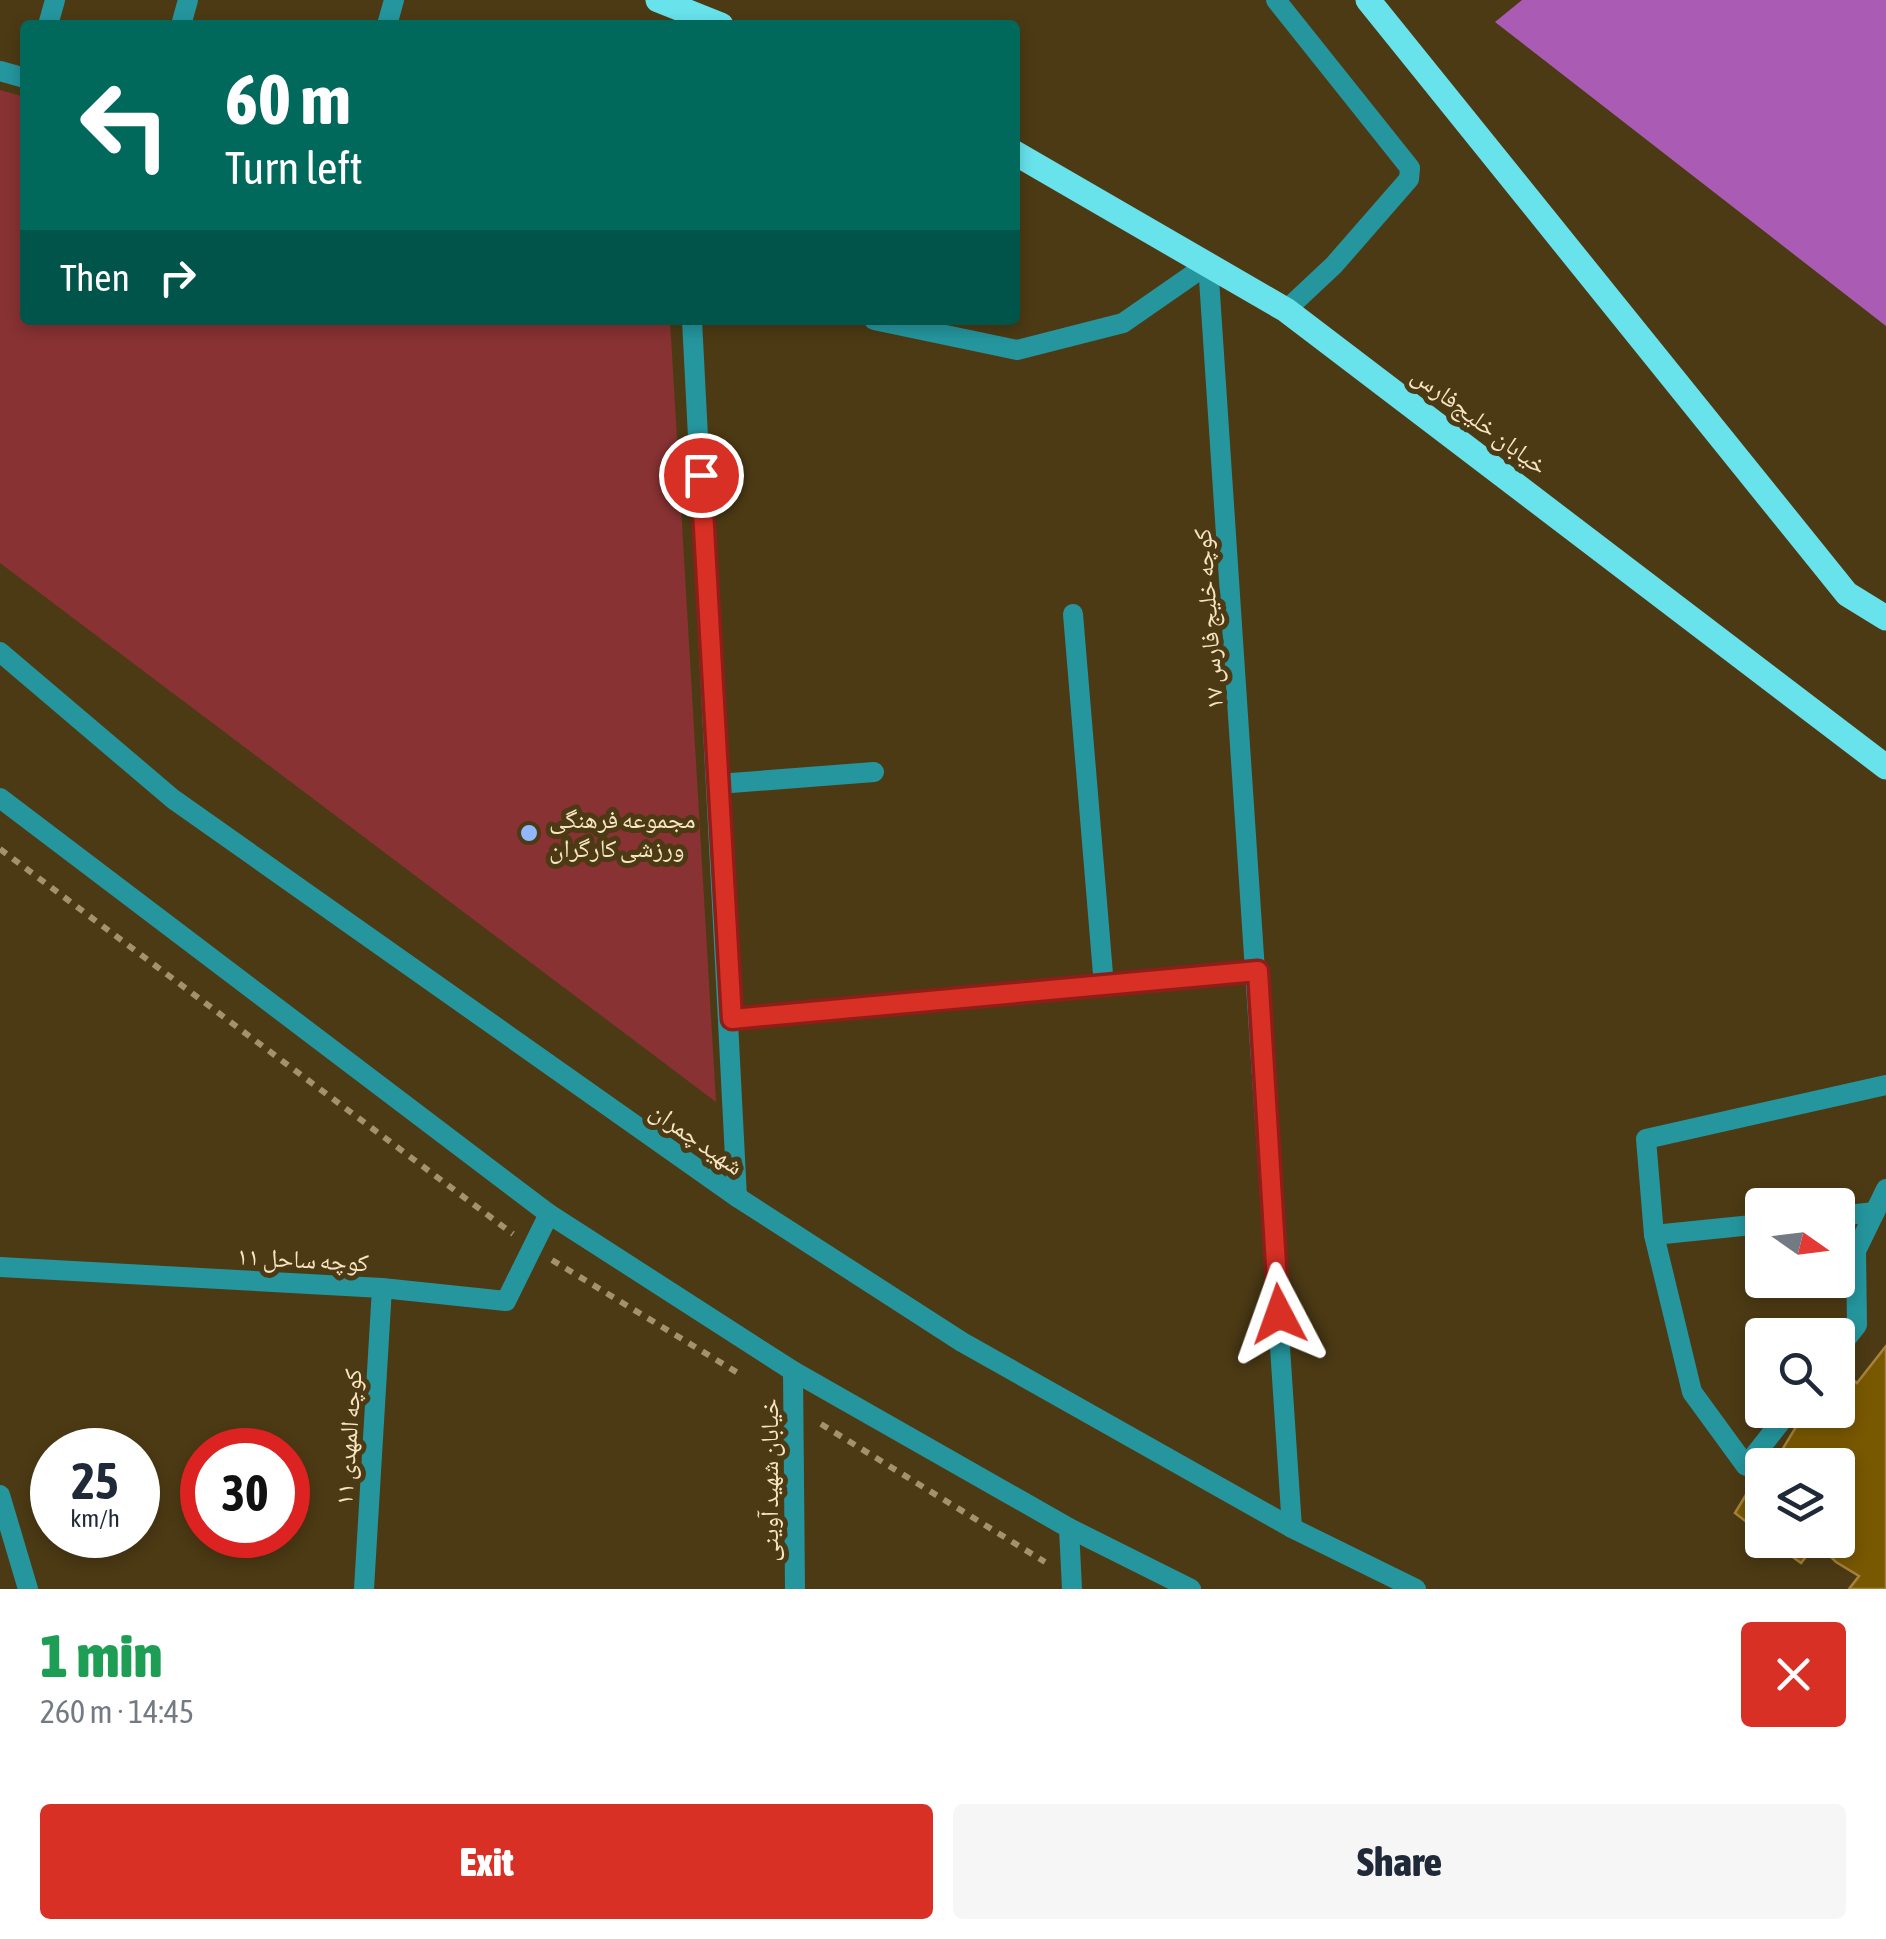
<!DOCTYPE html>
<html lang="en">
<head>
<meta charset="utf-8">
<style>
	body { margin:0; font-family:"Asap Condensed","Noto Naskh Arabic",sans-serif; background:#f6f6f7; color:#1f2937; height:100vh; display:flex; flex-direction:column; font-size:38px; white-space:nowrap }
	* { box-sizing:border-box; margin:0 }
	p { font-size:32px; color:#747a83 }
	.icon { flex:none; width:55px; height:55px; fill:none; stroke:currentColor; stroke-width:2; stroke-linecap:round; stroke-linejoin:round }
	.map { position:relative; height:1589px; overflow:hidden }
	.details { display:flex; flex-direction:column; background:#fff; flex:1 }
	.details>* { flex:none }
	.banner { position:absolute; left:20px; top:20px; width:1000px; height:305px; border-radius:10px; box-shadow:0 5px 15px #0003; background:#00695c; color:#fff; overflow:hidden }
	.needle { width:65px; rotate:104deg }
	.buttons { position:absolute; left:1745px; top:1188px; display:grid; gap:20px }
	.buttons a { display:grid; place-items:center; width:110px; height:110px; border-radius:10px; background:#fff; box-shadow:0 5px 15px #0003; font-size:50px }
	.speed { position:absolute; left:30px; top:1428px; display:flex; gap:20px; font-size:50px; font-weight:700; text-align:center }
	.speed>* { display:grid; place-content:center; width:130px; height:130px; border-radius:50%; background:#fff; box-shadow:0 5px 15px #0003; line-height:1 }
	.speed small { font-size:25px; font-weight:400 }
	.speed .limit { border:15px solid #d22; background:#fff; color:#111 }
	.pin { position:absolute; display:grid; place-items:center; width:85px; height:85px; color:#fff; margin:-42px; border:5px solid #fff; border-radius:50%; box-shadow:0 2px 10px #0007 }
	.me { position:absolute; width:110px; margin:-55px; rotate:356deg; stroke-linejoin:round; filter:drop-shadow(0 0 8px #0008) }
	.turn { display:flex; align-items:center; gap:35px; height:210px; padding:0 40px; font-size:45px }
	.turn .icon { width:130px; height:130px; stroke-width:2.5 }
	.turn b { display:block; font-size:70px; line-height:85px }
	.then { display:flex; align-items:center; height:95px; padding:0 40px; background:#0003; gap:20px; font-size:38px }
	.round { display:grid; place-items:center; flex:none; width:105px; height:105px; border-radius:10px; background:#f6f6f7 }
	.head { display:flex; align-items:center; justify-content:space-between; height:170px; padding:0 40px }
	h1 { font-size:60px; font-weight:800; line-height:75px; color:#1e9e55 }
	.primary-button { display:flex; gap:20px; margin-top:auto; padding:20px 40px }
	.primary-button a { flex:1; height:115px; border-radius:10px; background:#d93025; color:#fff; font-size:40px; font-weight:800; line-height:115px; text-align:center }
	.primary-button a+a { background:#f6f6f7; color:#1f2937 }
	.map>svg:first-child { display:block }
	.green { fill:#883233 }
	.water { fill:#aa5cb5 }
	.building { fill:#795802; stroke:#a6833c; stroke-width:2.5 }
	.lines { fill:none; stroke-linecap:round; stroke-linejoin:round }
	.path { stroke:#a4916d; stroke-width:6; stroke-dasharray:8 8; stroke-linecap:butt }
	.service { stroke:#25969e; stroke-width:20 }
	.minor { stroke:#25969e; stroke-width:20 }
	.tertiary { stroke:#25969e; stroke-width:20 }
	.primary { stroke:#68e2eb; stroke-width:25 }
	.route-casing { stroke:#8d1f18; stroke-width:25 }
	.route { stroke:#d93025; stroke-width:18 }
	.poi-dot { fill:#92b7fd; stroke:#4c3a14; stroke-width:4 }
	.labels { text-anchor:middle; stroke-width:10; stroke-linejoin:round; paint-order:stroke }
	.street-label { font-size:25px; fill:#f7e4c2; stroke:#4c3a14 }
	.poi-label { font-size:25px; fill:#f7e4c2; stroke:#4c3a14; text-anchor:start }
</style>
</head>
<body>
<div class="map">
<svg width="1886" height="1589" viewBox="0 0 1886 1589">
	<rect width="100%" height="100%" fill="#4c3a14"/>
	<polygon class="green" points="0,90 25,97 25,320 670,320 716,1102 0,563"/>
	<polygon class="water" points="1522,0 1886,0 1886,326 1495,22"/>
	<g class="building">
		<polygon points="1886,1346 1886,1589 1849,1589 1859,1576 1836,1562 1817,1543 1801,1563 1770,1540 1838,1540 1838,1465 1765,1465 1772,1456 1776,1460 1805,1412 1811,1416 1815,1410 1838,1410 1838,1381 1844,1373 1857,1383"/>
		<polygon points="1762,1468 1762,1534 1735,1513"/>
	</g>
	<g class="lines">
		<g class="path">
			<polyline points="0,849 513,1234"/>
			<polyline points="552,1260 738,1373"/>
			<polyline points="821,1424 1045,1562"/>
		</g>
		<g class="service">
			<polyline points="1838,1216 1875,1212"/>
			<polyline points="1654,1235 1762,1224"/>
			<polyline points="1838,1349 1857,1325 1856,1251 1886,1189"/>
			<polyline points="1790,1410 1746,1466 1692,1392 1654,1235 1646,1139 1886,1085"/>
		</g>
		<g class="minor">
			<polyline points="1276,0 1410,168 1409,179 1334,265 1286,310"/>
			<polyline points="48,25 55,0"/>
			<polyline points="181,25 188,0"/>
			<polyline points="387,25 394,0"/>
			<polyline points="0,71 25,78"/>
			<polyline points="1208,264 1292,1528"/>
			<polyline points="692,320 737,1197"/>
			<polyline points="874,320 1017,350 1123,323 1208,264"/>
			<polyline points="1073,614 1104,986"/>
			<polyline points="718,784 874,772"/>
			<polyline points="732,1019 1258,971"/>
			<polyline points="0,1267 382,1288 506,1301 549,1214"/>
			<polyline points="0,1495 28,1589"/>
			<polyline points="1069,1528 1072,1589"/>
			<polyline points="364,1589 382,1288"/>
		</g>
		<g class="tertiary">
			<polyline points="0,652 173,799 737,1197 962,1342 1292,1528 1416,1589"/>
			<polyline points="0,798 549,1214 793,1371 1069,1528 1191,1589"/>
			<polyline points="793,1371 795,1589"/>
		</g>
		<g class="primary">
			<polyline points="658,0 721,25"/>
			<polyline points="1368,0 1847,594 1886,618"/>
			<polyline points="1015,153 1286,310 1886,767"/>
		</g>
	</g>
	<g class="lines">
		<defs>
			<polyline id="route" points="701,475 732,1019 1258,971 1279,1314"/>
		</defs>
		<use href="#route" class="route-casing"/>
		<use href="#route" class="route"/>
	</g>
	<circle class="poi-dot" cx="529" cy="833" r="10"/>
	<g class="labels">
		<g class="street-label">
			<text transform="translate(1480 420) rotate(37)" y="9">خیابان خلیج‌فارس</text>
			<text transform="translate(1208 619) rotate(-94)" y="9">کوچه خلیج فارس ۱۷</text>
			<text transform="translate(697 1138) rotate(35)" y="9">شهید چمران</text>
			<text transform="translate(303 1259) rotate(3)" y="9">کوچه ساحل ۱۱</text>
			<text transform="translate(348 1437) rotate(-86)" y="9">کوچه المهدی ۱۱</text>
			<text transform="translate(769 1480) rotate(-90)" y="9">خیابان شهید آوینی</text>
		</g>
		<g class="poi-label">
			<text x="549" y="828">مجموعه فرهنگی<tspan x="549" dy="29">ورزشی کارگران</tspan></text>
		</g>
	</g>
</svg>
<div class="buttons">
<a><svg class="needle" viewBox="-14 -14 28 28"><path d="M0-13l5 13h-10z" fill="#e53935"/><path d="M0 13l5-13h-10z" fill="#747a83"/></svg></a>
<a><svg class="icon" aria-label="search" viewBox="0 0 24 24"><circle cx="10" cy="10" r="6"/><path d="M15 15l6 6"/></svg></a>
<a><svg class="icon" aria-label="layers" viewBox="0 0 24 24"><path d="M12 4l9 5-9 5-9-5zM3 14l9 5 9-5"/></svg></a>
</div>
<div class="speed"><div>25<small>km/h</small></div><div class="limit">30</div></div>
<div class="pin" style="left:701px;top:475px;background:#d93025"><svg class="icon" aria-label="arrive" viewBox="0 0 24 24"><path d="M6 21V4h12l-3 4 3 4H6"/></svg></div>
<svg class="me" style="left:1279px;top:1314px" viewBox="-20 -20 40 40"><path d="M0-17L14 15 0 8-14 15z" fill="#d93025" stroke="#fff" stroke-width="4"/></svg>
<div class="banner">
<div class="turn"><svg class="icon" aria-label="left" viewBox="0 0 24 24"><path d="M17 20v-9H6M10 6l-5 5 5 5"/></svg><div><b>60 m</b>Turn left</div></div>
<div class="then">Then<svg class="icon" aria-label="right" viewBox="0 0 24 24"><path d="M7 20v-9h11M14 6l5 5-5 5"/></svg></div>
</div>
</div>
<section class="details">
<div class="head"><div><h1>1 min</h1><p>260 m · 14:45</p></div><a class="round" style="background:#d93025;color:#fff"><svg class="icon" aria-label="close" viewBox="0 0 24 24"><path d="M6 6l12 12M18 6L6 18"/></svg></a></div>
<div class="primary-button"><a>Exit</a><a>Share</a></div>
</section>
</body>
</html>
